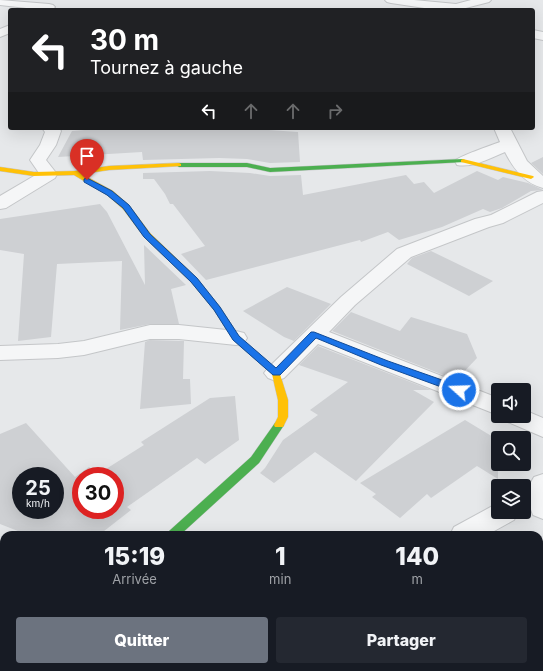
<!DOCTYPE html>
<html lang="fr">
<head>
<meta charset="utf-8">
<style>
	body { margin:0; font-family:Inter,sans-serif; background:#242831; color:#f1f3f6; height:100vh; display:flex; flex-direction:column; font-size:15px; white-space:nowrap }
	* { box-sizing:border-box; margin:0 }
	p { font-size:13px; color:#9ea1a6 }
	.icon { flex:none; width:22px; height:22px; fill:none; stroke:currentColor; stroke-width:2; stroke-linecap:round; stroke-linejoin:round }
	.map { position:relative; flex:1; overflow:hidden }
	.sheet { position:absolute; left:0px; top:531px; width:543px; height:140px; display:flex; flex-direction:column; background:#171b24; border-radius:12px 12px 0 0; box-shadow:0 4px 16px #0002 }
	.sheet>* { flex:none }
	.guide { position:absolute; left:8px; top:8px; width:527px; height:122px; border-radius:4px; box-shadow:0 4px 16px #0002; background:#202124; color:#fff; overflow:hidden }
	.tools { position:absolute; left:491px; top:383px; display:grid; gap:8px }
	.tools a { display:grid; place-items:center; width:40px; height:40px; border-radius:4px; background:#171b24; box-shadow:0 4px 16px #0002; font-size:20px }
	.speed { position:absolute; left:12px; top:467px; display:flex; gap:8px; font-size:20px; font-weight:700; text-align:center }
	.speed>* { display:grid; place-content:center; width:52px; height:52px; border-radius:50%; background:#171b24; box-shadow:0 4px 16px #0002; line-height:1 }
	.speed small { font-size:10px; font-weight:400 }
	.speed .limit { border:6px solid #d22; background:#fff; color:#111 }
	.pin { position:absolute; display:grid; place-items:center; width:34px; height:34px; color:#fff; margin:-41px -17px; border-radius:50% 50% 50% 0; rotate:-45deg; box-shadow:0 0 4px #0007 }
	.pin .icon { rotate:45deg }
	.me { position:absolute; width:44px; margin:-22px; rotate:290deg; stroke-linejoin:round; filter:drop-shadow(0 0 3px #0008) }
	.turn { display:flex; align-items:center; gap:14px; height:84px; padding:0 16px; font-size:18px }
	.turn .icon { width:52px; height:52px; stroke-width:2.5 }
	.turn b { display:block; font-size:28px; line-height:34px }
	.lanes { display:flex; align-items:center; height:38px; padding:0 16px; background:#0003; justify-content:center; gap:20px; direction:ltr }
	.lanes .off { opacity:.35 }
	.eta { display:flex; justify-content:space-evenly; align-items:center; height:68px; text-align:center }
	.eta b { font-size:24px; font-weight:800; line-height:28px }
	.button { display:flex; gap:8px; margin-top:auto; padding:8px 16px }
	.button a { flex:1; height:46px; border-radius:4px; background:#6c737f; color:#fff; font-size:16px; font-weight:800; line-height:46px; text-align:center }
	.button a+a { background:#242831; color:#f1f3f6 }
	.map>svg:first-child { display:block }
	.building { fill:#ced0d3; fill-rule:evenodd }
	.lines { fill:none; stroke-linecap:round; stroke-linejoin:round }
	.street-casing { stroke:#c4c6c8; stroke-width:2 }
	.fast-casing { stroke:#c4c6c8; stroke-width:1 }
	.slow-casing { stroke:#c4c6c8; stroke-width:1 }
	.street { fill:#f5f6f7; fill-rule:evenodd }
	.fast { fill:#4caf50; fill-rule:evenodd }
	.slow { fill:#ffc107; fill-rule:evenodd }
	.route { fill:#1a73e8; stroke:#114b97 }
</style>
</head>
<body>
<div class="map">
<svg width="543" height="671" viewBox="0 0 543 671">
	<rect width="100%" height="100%" fill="#e6e8ea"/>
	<g class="building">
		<polygon points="110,128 241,128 298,132 300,162 270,163 247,159 219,158 143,160 142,152 58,157 72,131"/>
		<polygon points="543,157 543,174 531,163"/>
		<polygon points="210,171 250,173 270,176 301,175 303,195 406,175 414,184 424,182 434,193 477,171 498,180 503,177 528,183 543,190 531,191 502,208 490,212 483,209 442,227 399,240 388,232 361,242 360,240 206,280 181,254 205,246 173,204 170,204 165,194 154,179 143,179 143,173"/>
		<polygon points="100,204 107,212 145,285 144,245 186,285 171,289 179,324 150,324 120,330 122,261 57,264 51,337 18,341 24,254 0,250 0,219"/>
		<polygon points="431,251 493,281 469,296 407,264 412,258"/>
		<polygon points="287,287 331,304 294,341 284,337 243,311"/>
		<polygon points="351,312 400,331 411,317 467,334 477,358 456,380 332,331"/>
		<polygon points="150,340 184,341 183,379 190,379 191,404 140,409 145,342"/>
		<polygon points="318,346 431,390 413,390 434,402 356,481 315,452 274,483 260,473 265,468 283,440 318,415 310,410 348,382 299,365"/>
		<path d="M235,396L239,440L205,464L197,458L127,507L131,510L99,535H28L0,524V434L26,423L75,477L89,467L98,474L144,445L141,442L210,398ZM21,476H55V510H21ZM81,476H115V510H81Z"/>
		<polygon points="465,420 498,440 498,479 477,466 431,498 427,494 400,518 372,497 376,494 360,483"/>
	</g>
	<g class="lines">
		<defs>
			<g id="street">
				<polygon points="0,0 49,4 53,5 55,7 53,9 44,10 0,5"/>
				<polygon points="385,0 414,0 456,4 471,0 491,0 489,2 458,10 431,9 391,3 387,2"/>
				<polygon points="10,25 10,33 0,37 0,29"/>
				<polygon points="533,30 543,32 543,40 533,38"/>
				<polygon points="42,128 59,128 61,131 56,145 46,160 57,174 55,178 6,208 0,209 0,196 39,173 30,160 40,145 45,132"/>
				<path d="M494,128H510L527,161L543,176V188C524,183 513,168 505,152C491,158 472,168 457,165L455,161C457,157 492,145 500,142Z"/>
				<polygon points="543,191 543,203 503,223 489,227 411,257 355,305 329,332 498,398 498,415 318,344 284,378 276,381 268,378 264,373 268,368 341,297 397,249 475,219 491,215 537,192"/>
				<polygon points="150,325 179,325 236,331 244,333 247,338 244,343 236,345 179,339 150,339 84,355 58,358 0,360 0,346 58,344 84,341"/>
				<polygon points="524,410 543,418 543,437 508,422 505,416 524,416"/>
				<polygon points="543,474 543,519 533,515 525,493 534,477"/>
				<polygon points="498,503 498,512 518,512 514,520 487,535 450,535 454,527"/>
				<polygon points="4,650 4,667 19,667 17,671 0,671 0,651"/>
			</g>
			<g id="fast">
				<polygon points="463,159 465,160 465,162 270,172 247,167 179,167 176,165 179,163 247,163 270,168"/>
				<polygon points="279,421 283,423 284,425 259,463 180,535 166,535 168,532 251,457 275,423"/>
			</g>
			<g id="slow">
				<polygon points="463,159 533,176 534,177 531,179 461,162 461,160"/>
				<polygon points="179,163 181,164 181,166 109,170 82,174 113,191 129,205 150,233 197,278 220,307 239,336 279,371 288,400 288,417 283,427 275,427 274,425 278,417 278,400 272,374 233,340 214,310 191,282 144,237 123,209 107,195 74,175 34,176 0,171 0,167 34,172 75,171 109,166"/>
			</g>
		</defs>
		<use href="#street" class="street-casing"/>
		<use href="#fast" class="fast-casing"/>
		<use href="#slow" class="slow-casing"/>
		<use href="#street" class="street"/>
		<use href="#fast" class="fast"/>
		<use href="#slow" class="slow"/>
	</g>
	<polygon class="route" points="87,178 112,191 129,205 150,234 197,278 220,307 239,336 276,368 311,332 314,332 388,361 462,387 464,390 462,392 455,392 381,365 316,338 280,375 273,375 233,340 214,310 191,282 144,237 123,208 107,195 84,182 84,179"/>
</svg>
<div class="tools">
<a><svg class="icon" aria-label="sound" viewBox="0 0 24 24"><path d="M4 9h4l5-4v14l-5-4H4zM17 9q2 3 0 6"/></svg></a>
<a><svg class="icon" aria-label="search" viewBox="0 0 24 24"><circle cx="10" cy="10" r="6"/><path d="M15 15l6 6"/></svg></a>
<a><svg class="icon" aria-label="layers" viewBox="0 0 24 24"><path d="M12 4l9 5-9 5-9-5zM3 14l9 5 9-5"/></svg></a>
</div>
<div class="speed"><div>25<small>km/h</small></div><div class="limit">30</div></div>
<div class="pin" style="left:87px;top:180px;background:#d93025"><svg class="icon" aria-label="arrive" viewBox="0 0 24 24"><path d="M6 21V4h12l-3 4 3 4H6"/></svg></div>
<svg class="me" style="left:459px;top:390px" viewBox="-20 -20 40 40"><circle r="17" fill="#1a73e8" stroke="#fff" stroke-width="3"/><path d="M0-11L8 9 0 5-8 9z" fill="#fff"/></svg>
<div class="guide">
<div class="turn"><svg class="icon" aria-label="left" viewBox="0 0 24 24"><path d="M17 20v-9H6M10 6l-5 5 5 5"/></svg><div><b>30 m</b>Tournez à gauche</div></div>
<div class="lanes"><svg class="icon" aria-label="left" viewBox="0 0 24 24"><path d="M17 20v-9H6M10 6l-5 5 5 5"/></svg><svg class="icon off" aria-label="ahead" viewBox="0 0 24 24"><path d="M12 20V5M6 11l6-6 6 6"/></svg><svg class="icon off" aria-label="ahead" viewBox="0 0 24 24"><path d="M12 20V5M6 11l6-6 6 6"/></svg><svg class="icon off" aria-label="right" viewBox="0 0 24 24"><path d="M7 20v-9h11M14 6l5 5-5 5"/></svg></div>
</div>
<section class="sheet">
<div class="eta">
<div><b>15:19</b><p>Arrivée</p></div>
<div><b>1</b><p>min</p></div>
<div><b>140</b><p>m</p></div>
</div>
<div class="button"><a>Quitter</a><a>Partager</a></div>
</section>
</div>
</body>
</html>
